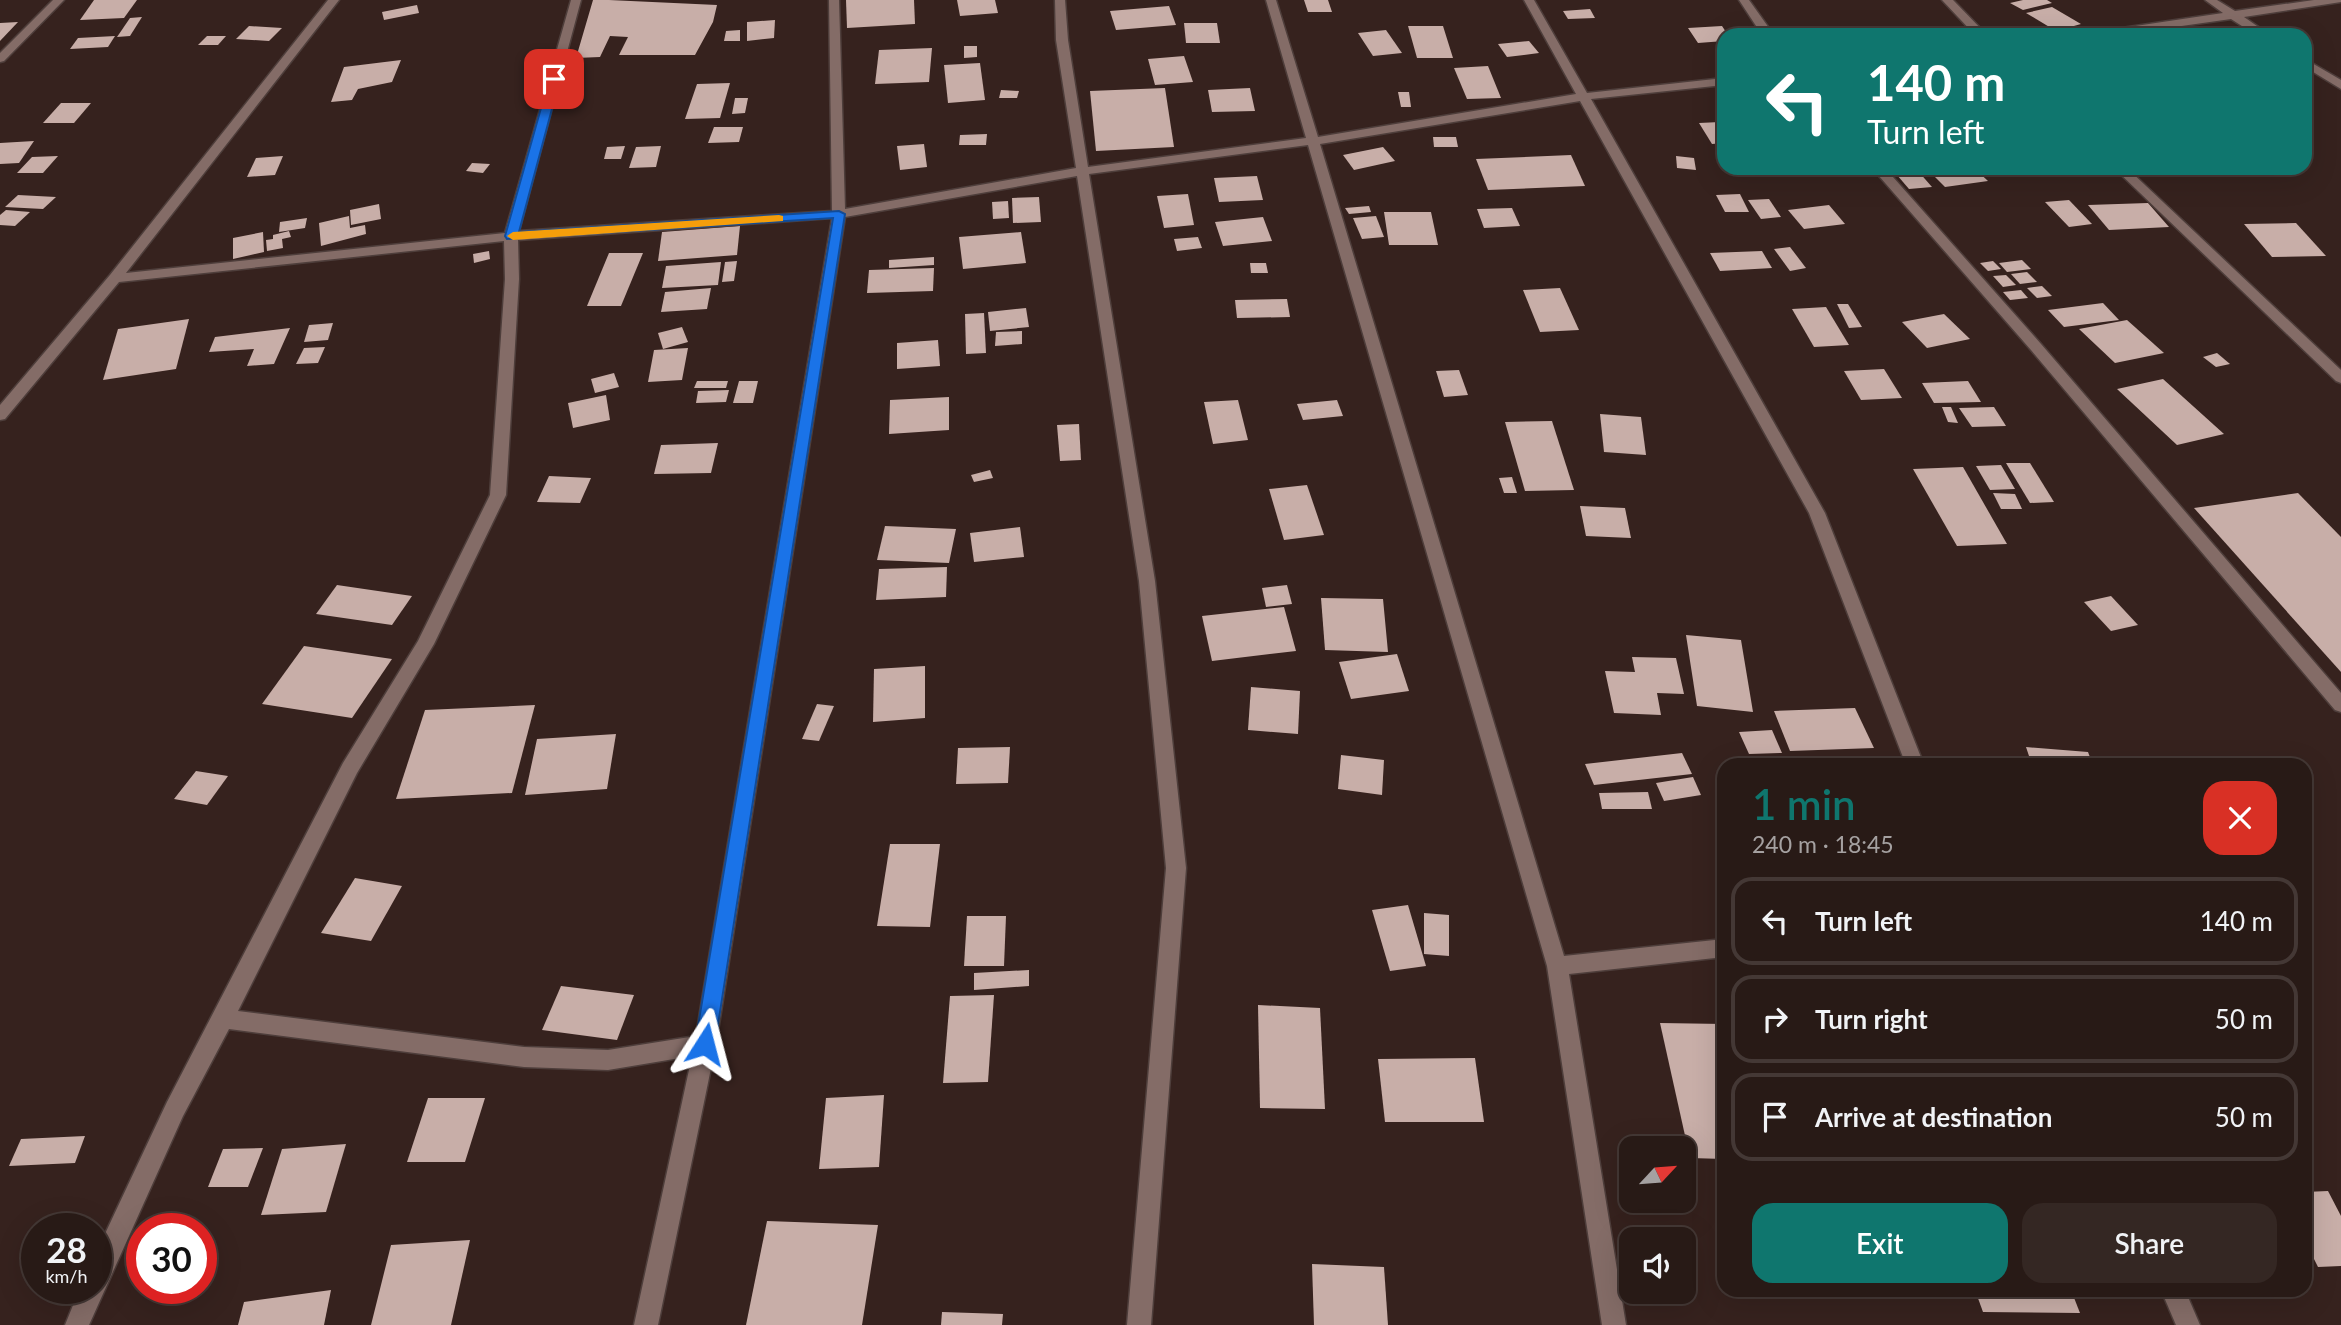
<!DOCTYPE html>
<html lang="en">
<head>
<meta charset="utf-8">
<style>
	body { margin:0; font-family:Lato,sans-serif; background:#342723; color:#f1f3f6; height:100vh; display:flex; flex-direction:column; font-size:26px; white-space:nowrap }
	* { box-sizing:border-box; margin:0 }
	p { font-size:23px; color:#a5a1a1 }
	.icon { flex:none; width:38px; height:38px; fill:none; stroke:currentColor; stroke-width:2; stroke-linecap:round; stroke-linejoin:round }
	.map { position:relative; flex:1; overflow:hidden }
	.sheet { position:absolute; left:1717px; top:758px; width:595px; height:539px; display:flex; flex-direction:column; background:#281a16; border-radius:21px; box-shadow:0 7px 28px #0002,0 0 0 2px #443835 }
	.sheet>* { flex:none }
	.guide { position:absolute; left:1717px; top:28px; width:595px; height:147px; border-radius:21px; box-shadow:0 7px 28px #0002,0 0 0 2px #443835; background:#0f766e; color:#fff; overflow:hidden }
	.needle { width:46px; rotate:64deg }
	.fabs { position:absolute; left:1619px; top:1136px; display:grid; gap:14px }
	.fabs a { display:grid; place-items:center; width:77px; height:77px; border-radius:14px; background:#281a16; box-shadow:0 7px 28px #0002,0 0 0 2px #443835; font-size:35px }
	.speed { position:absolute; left:21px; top:1213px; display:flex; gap:14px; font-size:35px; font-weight:700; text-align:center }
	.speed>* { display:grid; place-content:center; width:91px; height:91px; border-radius:50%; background:#281a16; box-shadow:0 7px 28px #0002,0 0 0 2px #443835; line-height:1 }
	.speed small { font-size:18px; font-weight:400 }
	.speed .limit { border:10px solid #d22; background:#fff; color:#111 }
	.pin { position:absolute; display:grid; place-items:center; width:60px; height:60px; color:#fff; margin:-30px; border-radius:14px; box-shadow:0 4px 10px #0006 }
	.me { position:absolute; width:77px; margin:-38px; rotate:9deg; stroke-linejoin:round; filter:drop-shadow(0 0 5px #0008) }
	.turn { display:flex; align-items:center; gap:24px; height:147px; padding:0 35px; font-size:32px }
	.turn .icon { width:91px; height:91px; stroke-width:2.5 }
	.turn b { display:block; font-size:49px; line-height:60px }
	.round { display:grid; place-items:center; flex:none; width:74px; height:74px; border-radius:21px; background:#342723 }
	.headline { display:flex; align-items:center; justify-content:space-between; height:119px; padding:0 35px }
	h1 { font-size:42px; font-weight:600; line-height:52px; color:#0f766e }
	.button { display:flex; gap:14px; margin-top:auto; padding:14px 35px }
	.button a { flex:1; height:80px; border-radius:21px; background:#0f766e; color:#fff; font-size:28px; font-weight:600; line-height:80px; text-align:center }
	.button a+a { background:#342723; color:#f1f3f6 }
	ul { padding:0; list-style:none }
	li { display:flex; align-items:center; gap:21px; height:88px; margin:0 14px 10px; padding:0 21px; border:4px solid #443835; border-radius:21px }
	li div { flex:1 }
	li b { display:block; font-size:26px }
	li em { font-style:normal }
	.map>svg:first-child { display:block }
	.building { fill:#c8aea8 }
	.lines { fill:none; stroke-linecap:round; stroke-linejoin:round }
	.minor-casing { stroke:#4e3e3b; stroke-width:3 }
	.minor { fill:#846c67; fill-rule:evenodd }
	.route { fill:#1a73e8; stroke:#114b97; stroke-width:2 }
	.slow { fill:#f59e0b }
</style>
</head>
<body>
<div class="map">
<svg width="2341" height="1325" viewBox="0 0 2341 1325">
	<rect width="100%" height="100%" fill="#36221e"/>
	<g class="building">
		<polygon points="94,0 137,0 124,18 80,20"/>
		<polygon points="593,0 609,0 717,5 713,22 695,55 619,55 628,37 610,36 600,57 576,58"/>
		<polygon points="846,0 914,0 915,24 847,28"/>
		<polygon points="957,0 995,0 998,13 960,16"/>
		<polygon points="1304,0 1328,0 1332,12 1308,12"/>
		<polygon points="2023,0 2047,0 2052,3 2023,10 2010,3"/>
		<polygon points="417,5 419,13 384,20 382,12"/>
		<polygon points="1169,6 1176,25 1116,30 1110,11"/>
		<polygon points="2052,7 2081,24 2056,31 2026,13"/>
		<polygon points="1590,9 1595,18 1568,19 1563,11"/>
		<polygon points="142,17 130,36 117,37 130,18"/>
		<polygon points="775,20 774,38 747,41 747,22"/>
		<polygon points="18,22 0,41 0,23"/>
		<polygon points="1184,23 1217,23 1220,43 1186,43"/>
		<polygon points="249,26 282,28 269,41 236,39"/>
		<polygon points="1408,26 1443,26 1453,58 1417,58"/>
		<polygon points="1722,26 1728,35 1724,35 1724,41 1698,43 1688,28"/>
		<polygon points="1841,27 1848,35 1786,35 1782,30"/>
		<polygon points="740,30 740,41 724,41 726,31"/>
		<polygon points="1386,30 1402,53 1373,56 1358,33"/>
		<polygon points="115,36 108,47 70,49 78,38"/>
		<polygon points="207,36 226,36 218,45 198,45"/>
		<polygon points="1529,41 1539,53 1507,57 1498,44"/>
		<polygon points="964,46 977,46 977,57 964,58"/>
		<polygon points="932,48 929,82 875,84 879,50"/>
		<polygon points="1184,56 1193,82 1155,85 1148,59"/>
		<polygon points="401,60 392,82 358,89 352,100 331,102 344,67"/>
		<polygon points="980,63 985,100 948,103 944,65"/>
		<polygon points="1488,66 1501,98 1467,99 1454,68"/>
		<polygon points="730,83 720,118 685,119 697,84"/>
		<polygon points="1165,88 1174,147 1096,151 1090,91"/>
		<polygon points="1250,88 1255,111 1212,112 1208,90"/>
		<polygon points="1001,90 1019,91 1017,98 999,98"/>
		<polygon points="1398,92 1409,92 1411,107 1401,107"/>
		<polygon points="735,98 748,98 745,113 732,114"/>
		<polygon points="61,103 91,103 74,123 43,123"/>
		<polygon points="1720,122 1724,127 1724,143 1712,144 1699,123"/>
		<polygon points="714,127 743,127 739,142 708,143"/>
		<polygon points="987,134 986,145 959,145 960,135"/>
		<polygon points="1433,137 1456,137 1458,147 1434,147"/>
		<polygon points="34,141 19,163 0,164 0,143"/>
		<polygon points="924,144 927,167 900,170 897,146"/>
		<polygon points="625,146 621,159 604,159 607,147"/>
		<polygon points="661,146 656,167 629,168 636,147"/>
		<polygon points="1383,147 1395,161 1354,170 1343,155"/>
		<polygon points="1571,155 1585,186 1488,190 1476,159"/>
		<polygon points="58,156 43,173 17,173 32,157"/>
		<polygon points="283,156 275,175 247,177 256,158"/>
		<polygon points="1676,156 1694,158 1696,170 1677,168"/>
		<polygon points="472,163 490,164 483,173 466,171"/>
		<polygon points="1891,168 1918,171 1932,187 1909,189"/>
		<polygon points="1926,168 1974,168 1988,181 1945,187"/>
		<polygon points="1257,176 1263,200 1219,202 1214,178"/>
		<polygon points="1188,194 1194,225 1164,228 1157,196"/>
		<polygon points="1740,194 1749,212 1725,212 1716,195"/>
		<polygon points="18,195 56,197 43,209 5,207"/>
		<polygon points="1039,197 1041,222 1013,223 1012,198"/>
		<polygon points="1769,199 1781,217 1761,219 1748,200"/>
		<polygon points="2069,200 2092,224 2069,227 2045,202"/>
		<polygon points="1008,201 1009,218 993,219 992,202"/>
		<polygon points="2148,203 2169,227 2109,230 2088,205"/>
		<polygon points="379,204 381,219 351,225 350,210"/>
		<polygon points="1829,205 1845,224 1804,229 1788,210"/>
		<polygon points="1369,206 1371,212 1349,214 1345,208"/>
		<polygon points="1512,208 1520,226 1484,228 1477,209"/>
		<polygon points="6,210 30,212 15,226 0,225 0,215"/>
		<polygon points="1384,212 1431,212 1438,245 1389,245"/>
		<polygon points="349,216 350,228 365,225 366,234 321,246 319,223"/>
		<polygon points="1376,216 1384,237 1362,239 1353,218"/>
		<polygon points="1263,217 1272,241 1223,246 1215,222"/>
		<polygon points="307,218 305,228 279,232 280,222"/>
		<polygon points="2296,223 2326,256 2272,257 2244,224"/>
		<polygon points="740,226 737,255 658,261 662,232"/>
		<polygon points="289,231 291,237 282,239 283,248 267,251 266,240 273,239 273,235"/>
		<polygon points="263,232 264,252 233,259 233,238"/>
		<polygon points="1021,232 1026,263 963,269 959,237"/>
		<polygon points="1198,237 1202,248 1177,251 1174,239"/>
		<polygon points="1790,247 1806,268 1790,271 1774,249"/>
		<polygon points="489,251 490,259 474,263 473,254"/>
		<polygon points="1762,251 1772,268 1720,271 1710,253"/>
		<polygon points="609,253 643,253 621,306 587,306"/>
		<polygon points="934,257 934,265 889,268 889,260"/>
		<polygon points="2022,260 2031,269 2007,272 1999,263"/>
		<polygon points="737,261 734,281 722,282 725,262"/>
		<polygon points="1993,261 2001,269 1988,271 1980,263"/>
		<polygon points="721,262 718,285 662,288 666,266"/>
		<polygon points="1250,263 1266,263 1268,273 1251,273"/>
		<polygon points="934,268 933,291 867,293 869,270"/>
		<polygon points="2027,272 2037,282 2020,284 2011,274"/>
		<polygon points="2006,275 2016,285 2003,287 1993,276"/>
		<polygon points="2042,286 2052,296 2037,298 2027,288"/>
		<polygon points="711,288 707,309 661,312 665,292"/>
		<polygon points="1560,288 1579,330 1540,332 1523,290"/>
		<polygon points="2021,290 2028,298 2010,300 2003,292"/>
		<polygon points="1287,299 1290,317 1237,318 1235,300"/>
		<polygon points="2103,303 2119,320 2064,327 2048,310"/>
		<polygon points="1837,304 1848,304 1862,327 1849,328"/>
		<polygon points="1826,307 1849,345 1814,347 1792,309"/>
		<polygon points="1026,308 1029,327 990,331 988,312"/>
		<polygon points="984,313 986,353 966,354 965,314"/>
		<polygon points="1944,314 1970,339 1927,348 1902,322"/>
		<polygon points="189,319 176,369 103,380 118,329"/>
		<polygon points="2127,320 2164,353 2115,363 2079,329"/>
		<polygon points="333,323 328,340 304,342 309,325"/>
		<polygon points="682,327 688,342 663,349 658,333"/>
		<polygon points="290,328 274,364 247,366 254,349 209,352 215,337"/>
		<polygon points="1022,331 1022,344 995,346 996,332"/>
		<polygon points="938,340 940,366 897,369 897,343"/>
		<polygon points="325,347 318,363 296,364 304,348"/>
		<polygon points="688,348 682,380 648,382 654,350"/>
		<polygon points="2217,353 2230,364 2216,367 2203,357"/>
		<polygon points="1884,369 1902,398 1861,400 1844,371"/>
		<polygon points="1459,370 1468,395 1444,397 1436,371"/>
		<polygon points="614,373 619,387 595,393 591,379"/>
		<polygon points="2163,379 2224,434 2177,445 2117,389"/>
		<polygon points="697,381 728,381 726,388 694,388"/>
		<polygon points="739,381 758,381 753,403 733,403"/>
		<polygon points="1968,381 1981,402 1934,403 1922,383"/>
		<polygon points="729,390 726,402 696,403 698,391"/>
		<polygon points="606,395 610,420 573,428 568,403"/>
		<polygon points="949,397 949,430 889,434 890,400"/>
		<polygon points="1238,400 1248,440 1213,444 1204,402"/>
		<polygon points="1337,400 1343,416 1303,420 1297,404"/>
		<polygon points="1942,407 1951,407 1958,423 1948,422"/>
		<polygon points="1994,407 2006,426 1972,427 1959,408"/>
		<polygon points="1600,414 1641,417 1646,455 1604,452"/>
		<polygon points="1552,421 1574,490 1525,491 1505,422"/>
		<polygon points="1079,424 1081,460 1060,461 1057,425"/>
		<polygon points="718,443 711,473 654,474 661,445"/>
		<polygon points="2006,463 2030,463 2054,502 2030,503"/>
		<polygon points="2001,465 2015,489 1990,490 1976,466"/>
		<polygon points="1963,467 2007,544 1957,546 1913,469"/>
		<polygon points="990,470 993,478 974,482 971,475"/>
		<polygon points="549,476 591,478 580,503 537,502"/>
		<polygon points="1512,477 1517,493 1504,493 1499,478"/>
		<polygon points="1307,485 1324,535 1284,540 1269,489"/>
		<polygon points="1993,493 2015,494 2022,509 2001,509"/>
		<polygon points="2298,493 2341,537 2341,672 2194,508"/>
		<polygon points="1580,506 1625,508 1631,538 1586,536"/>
		<polygon points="885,526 956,529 949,563 877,560"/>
		<polygon points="1020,527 1024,557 974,562 970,533"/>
		<polygon points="947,567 946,597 876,600 879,569"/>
		<polygon points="337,585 412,596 392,625 316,614"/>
		<polygon points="1287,585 1292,604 1266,607 1262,588"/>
		<polygon points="2111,596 2138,625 2111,631 2084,602"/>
		<polygon points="1321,598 1383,599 1388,652 1325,650"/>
		<polygon points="1284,607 1296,651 1212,661 1202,616"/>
		<polygon points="1686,635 1741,640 1753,712 1697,706"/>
		<polygon points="304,646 392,659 352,718 262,704"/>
		<polygon points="1397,654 1409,691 1351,699 1339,662"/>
		<polygon points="1632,657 1676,658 1684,694 1657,693 1661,715 1614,713 1605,671 1635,672"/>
		<polygon points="925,666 925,718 873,722 874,669"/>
		<polygon points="1251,687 1300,691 1298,734 1248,730"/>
		<polygon points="817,704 834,706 819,741 802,739"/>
		<polygon points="535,705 512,793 396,799 425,710"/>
		<polygon points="1855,708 1874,748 1790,751 1774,711"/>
		<polygon points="1772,730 1782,753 1749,754 1739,732"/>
		<polygon points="616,734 607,789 525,795 537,739"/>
		<polygon points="1010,747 1008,783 956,784 958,748"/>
		<polygon points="2026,747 2088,752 2093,765 2032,765"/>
		<polygon points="1682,753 1692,774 1594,785 1585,764"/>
		<polygon points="1341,755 1384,760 1382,795 1338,789"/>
		<polygon points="196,771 228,776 207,805 174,799"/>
		<polygon points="1693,777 1701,795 1664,801 1656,783"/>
		<polygon points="1648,792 1652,809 1602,809 1599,793"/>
		<polygon points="890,844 940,844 930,927 877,926"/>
		<polygon points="355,878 402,886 371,941 321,933"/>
		<polygon points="1408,905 1426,966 1390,971 1372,910"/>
		<polygon points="1424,913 1449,915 1449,956 1424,954"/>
		<polygon points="967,916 1006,916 1004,966 964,966"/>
		<polygon points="1029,970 1029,986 974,990 974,973"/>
		<polygon points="561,986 634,995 617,1040 542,1030"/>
		<polygon points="994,995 988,1082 943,1083 950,996"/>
		<polygon points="1258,1005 1320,1008 1325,1109 1260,1108"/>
		<polygon points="1660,1023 1724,1024 1724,1159 1690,1158"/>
		<polygon points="1475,1058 1484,1122 1385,1122 1378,1059"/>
		<polygon points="884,1095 879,1167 819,1169 826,1098"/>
		<polygon points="428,1098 485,1098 465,1162 407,1162"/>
		<polygon points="85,1136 75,1163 9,1166 21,1139"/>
		<polygon points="346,1144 326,1212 261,1215 282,1149"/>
		<polygon points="263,1148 248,1187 208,1187 223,1149"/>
		<polygon points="2328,1191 2341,1216 2341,1266 2318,1267 2305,1241 2305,1192"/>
		<polygon points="767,1221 878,1225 862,1325 746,1325"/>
		<polygon points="470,1240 451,1325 371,1325 391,1245"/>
		<polygon points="1312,1264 1384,1267 1388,1325 1314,1325"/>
		<polygon points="331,1290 324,1325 238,1325 244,1302"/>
		<polygon points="1975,1290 2071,1290 2080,1313 1983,1312"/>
		<polygon points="942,1312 1003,1314 1002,1325 941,1325"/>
	</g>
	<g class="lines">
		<defs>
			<g id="minor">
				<polygon points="53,0 64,0 4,61 0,62 0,53"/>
				<path d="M328,0H339L126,273L505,233L571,0H581L519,231L832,211L829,0H839L845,209L1076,168L1056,40L1055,0H1065L1068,40L1088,167L1306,138L1266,0H1276L1318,137L1576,94L1524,0H1534L1587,93L1724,78V85L1591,99L1825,513L1924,765H1906L1809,513L1580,101L1320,144L1564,956L1724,939V957L1569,974L1626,1325H1602L1547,966L1308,145L1089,174L1155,581L1186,868L1151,1325H1127L1166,868L1139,581L1077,176L845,217L716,1044L658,1325H634L692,1056L608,1070L524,1067L229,1029L183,1116L89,1325H65L80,1288H96V1253L167,1102L343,763L418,641L490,495L505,279L504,241L119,282L5,419L0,420V405L110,275ZM832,218L696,1036L608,1050L524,1047L238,1011L357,773L434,644L506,495L519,279L518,240Z"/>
				<polygon points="1739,0 1749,0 1774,35 1762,35"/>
				<polygon points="1942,0 1953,0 1987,35 1975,35"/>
				<polygon points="2205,0 2217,0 2235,11 2314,0 2341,0 2341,2 2244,17 2270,35 2256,35 2231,19 2118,35 2089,35 2095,32 2223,13"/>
				<polygon points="2305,59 2341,80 2341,89 2305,67"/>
				<polygon points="1872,168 1885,168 2041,344 2341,693 2341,712 2335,710 2031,350"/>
				<polygon points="2114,168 2127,168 2341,370 2341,383 2336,381"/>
				<polygon points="2161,1290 2185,1290 2200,1325 2176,1325"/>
			</g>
		</defs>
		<use href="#minor" class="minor-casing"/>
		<use href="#minor" class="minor"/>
	</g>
	<polygon class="route" points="550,76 560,79 519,232 839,211 845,214 715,1044 712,1051 705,1053 698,1051 695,1044 833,218 507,239 505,236"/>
	<polygon class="slow" points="779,215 783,216 783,221 513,240 507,236 513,232"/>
</svg>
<div class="fabs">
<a><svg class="needle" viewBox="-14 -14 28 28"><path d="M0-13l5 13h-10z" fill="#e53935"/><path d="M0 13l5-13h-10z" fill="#a5a1a1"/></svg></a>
<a><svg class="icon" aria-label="sound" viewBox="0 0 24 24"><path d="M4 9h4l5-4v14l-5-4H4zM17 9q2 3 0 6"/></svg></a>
</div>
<div class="speed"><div>28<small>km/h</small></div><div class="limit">30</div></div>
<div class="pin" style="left:554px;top:79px;background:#d93025"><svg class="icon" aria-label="arrive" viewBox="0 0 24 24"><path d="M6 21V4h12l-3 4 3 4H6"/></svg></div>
<svg class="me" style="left:705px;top:1044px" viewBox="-20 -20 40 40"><path d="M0-17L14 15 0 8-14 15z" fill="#1a73e8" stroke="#fff" stroke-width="4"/></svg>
<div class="guide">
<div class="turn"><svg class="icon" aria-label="left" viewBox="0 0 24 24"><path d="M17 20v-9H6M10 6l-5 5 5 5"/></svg><div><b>140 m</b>Turn left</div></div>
</div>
<section class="sheet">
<div class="headline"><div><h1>1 min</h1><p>240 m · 18:45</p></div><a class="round" style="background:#d93025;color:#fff"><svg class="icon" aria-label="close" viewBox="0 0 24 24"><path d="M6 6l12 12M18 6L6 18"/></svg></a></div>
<ul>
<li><svg class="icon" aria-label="left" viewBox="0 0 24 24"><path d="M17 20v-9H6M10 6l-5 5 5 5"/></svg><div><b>Turn left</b></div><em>140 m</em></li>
<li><svg class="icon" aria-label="right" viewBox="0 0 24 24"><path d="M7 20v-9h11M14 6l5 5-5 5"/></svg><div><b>Turn right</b></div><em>50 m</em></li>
<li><svg class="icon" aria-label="arrive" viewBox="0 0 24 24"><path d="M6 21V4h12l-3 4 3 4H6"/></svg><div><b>Arrive at destination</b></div><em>50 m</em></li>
</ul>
<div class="button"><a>Exit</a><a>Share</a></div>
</section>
</div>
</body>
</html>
